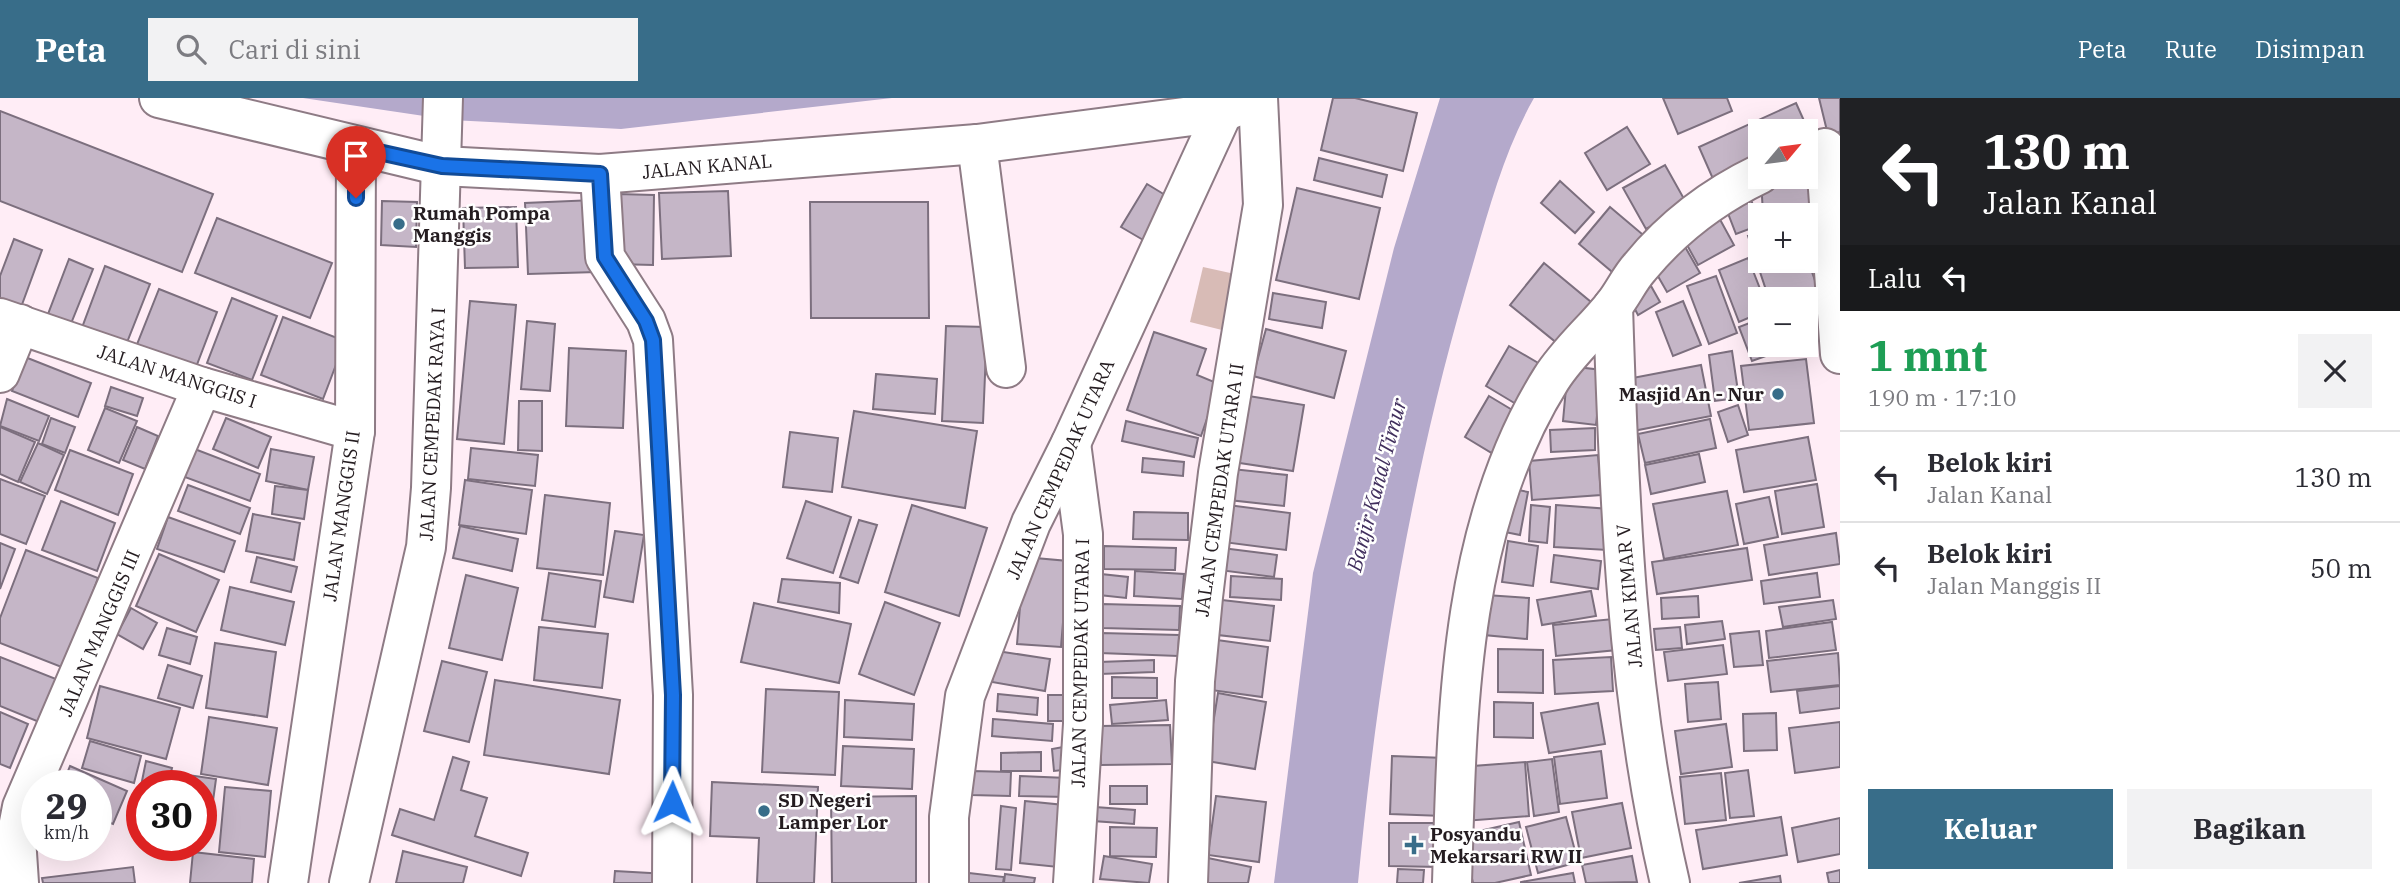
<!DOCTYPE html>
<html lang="id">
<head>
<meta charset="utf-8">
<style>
	body { margin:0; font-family:"IBM Plex Serif",serif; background:#f2f2f3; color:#2b2b33; height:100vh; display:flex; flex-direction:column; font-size:26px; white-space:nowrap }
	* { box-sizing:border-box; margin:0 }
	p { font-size:23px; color:#7c7c81 }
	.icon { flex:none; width:38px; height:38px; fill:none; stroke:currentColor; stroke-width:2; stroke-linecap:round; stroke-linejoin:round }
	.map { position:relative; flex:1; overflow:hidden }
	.panel { display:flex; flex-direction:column; background:#fff; width:560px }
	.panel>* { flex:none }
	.top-card { background:#202124; color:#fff; overflow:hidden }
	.needle { width:46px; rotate:61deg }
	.tools { position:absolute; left:1748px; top:21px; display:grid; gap:14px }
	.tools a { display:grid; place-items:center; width:70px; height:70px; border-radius:0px; background:#fff; box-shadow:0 7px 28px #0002; font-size:35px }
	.speed { position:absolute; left:21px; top:672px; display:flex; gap:14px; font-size:35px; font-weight:700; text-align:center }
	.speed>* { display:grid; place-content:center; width:91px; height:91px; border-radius:50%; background:#fff; box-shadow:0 7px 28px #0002; line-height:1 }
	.speed small { font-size:18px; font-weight:400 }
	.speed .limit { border:10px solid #d22; background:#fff; color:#111 }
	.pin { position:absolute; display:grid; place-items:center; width:60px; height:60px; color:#fff; margin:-72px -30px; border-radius:50% 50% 50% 0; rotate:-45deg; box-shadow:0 0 7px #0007 }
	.pin .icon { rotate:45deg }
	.me { position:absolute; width:77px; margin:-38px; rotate:1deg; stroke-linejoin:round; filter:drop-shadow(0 0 5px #0008) }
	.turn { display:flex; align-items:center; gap:24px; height:147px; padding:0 28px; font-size:32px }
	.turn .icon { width:91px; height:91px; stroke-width:2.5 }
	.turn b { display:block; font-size:49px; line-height:60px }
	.then { display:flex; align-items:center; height:66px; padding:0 28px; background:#0003; gap:14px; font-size:26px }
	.round { display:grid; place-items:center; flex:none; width:74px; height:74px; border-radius:0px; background:#f2f2f3 }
	.headline { display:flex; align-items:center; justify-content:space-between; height:119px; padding:0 28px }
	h1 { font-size:42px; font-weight:800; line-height:52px; color:#1e9e55 }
	.primary-button { display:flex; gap:14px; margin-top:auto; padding:14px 28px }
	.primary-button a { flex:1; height:80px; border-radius:0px; background:#386d89; color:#fff; font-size:28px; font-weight:800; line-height:80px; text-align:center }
	.primary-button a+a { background:#f2f2f3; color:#2b2b33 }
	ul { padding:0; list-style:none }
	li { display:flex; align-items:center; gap:21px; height:91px; padding:0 28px; border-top:2px solid #e1e1e2 }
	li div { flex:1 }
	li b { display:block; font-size:26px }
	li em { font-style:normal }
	header { display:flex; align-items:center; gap:42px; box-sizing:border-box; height:98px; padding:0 35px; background:#386d89; color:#fff }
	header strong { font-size:33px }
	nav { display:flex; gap:38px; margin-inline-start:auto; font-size:24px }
	.search { width:490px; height:63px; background:#f2f2f3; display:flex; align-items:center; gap:18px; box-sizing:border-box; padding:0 24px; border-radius:0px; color:#7c7c81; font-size:26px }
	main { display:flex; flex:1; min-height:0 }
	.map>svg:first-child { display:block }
	.green { fill:#d8bbb6 }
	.water { fill:#b4a9cb }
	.building { fill:#c5b6c7; stroke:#7c6f7e; stroke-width:2 }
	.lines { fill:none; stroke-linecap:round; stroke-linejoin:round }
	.minor-casing { stroke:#8e7b85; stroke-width:42 }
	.minor { stroke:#fff; stroke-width:38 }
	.route-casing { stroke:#114b97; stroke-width:18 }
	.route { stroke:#1a73e8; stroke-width:12 }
	.poi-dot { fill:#386d89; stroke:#fff; stroke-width:2.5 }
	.labels { text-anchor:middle; stroke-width:5; stroke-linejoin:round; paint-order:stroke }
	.street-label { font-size:19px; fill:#241c20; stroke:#fff }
	.poi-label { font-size:19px; font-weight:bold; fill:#241c20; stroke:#fff; text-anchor:start }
	.water-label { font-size:21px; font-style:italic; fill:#412f5d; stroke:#fff }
</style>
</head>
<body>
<header>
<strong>Peta</strong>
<div class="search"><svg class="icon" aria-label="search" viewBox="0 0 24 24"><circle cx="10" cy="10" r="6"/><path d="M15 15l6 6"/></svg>Cari di sini</div>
<nav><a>Peta</a><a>Rute</a><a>Disimpan</a></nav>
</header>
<main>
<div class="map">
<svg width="1840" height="785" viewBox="0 0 1840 785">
	<rect width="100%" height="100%" fill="#ffedf6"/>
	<polygon class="green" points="1203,169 1244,178 1230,234 1190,224"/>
	<g class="water">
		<polygon points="303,0 892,0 621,31 451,22"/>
		<path d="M1440,0H1534C1501,58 1485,126 1466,190C1410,383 1377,585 1358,785H1274L1313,475L1394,150Z"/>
	</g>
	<g class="building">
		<polygon points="1333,0 1355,0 1417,15 1403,73 1321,52"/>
		<polygon points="1663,0 1727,0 1732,13 1678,36"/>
		<polygon points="1819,0 1840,0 1840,34 1828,37"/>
		<polygon points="1796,5 1814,45 1806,49 1806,33 1760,33 1760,70 1717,90 1699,49"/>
		<polygon points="0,13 213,96 182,174 0,103"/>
		<polygon points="1627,29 1650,66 1607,92 1585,55"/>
		<polygon points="1319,60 1387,77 1382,99 1314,82"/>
		<polygon points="1665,67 1688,108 1646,131 1623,90"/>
		<polygon points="1806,76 1814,76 1816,119 1763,117 1761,79 1806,79"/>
		<polygon points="1560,83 1594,114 1575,135 1541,105"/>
		<polygon points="1147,86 1175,103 1150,146 1121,129"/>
		<polygon points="1297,90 1380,110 1359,201 1276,182"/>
		<polygon points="728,93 731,158 662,161 659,95"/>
		<polygon points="617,96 654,97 653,167 615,166"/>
		<polygon points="1749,96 1760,127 1736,136 1724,105"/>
		<polygon points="594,102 597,174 528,176 525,105"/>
		<polygon points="382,103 417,104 416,149 381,147"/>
		<polygon points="810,104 928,104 929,220 811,220"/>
		<polygon points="516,109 518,169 465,170 463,110"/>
		<polygon points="1610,109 1648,141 1617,178 1579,146"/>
		<polygon points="1717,116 1734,147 1698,167 1681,136"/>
		<polygon points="217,120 332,165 310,220 195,175"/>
		<polygon points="1760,134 1760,163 1806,163 1806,157 1819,194 1798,201 1769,201 1748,138"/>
		<polygon points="14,141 42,152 20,212 0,204 0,178"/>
		<polygon points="1684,147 1700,175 1667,194 1651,166"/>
		<polygon points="1748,160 1764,201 1760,201 1760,215 1739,224 1719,172"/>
		<polygon points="69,161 93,171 68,233 45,224"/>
		<polygon points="1544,165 1597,209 1563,250 1510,207"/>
		<polygon points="105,168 150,186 124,252 80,235"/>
		<polygon points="1716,178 1737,235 1709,246 1687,188"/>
		<polygon points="1651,188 1660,204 1638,217 1629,200"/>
		<polygon points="159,191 217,214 193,277 134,254"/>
		<polygon points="1273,195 1326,204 1322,230 1269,221"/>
		<polygon points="232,200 277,218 252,282 207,265"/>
		<polygon points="470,203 516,207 504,346 457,341"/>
		<polygon points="1683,203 1701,247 1673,258 1656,214"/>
		<polygon points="283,219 345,243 323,301 261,277"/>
		<polygon points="1760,221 1760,247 1796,247 1752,263 1739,229"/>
		<polygon points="527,223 555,226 550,293 521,291"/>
		<polygon points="946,228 987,229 983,325 942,323"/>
		<polygon points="1266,231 1346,253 1334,300 1253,278"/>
		<polygon points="1154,234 1206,251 1197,277 1219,286 1201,338 1127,312"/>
		<polygon points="1509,248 1540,266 1516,306 1486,288"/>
		<polygon points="569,250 626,253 623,330 566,328"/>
		<polygon points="1732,253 1739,300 1715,303 1709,257"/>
		<polygon points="25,259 91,285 78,319 12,293"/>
		<polygon points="1806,261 1814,325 1749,332 1741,268"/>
		<polygon points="1701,267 1711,318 1633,333 1622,282"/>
		<polygon points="1568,268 1602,272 1596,327 1563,323"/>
		<polygon points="876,276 937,281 935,316 873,311"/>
		<polygon points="111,289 143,300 137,318 105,308"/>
		<polygon points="1236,296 1304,307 1293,373 1226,363"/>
		<polygon points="1489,298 1519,316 1495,357 1465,339"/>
		<polygon points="7,301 49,318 39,343 0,328"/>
		<polygon points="519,303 542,303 542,353 518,352"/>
		<polygon points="1738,307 1748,337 1728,344 1718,314"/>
		<polygon points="105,310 137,323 119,365 88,352"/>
		<polygon points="854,313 977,333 965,410 842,389"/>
		<polygon points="51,320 75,329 65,355 42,346"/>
		<polygon points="226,320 271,339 258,370 213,351"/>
		<polygon points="1710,321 1716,350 1645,365 1638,336"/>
		<polygon points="1126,323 1198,340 1194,359 1122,343"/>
		<polygon points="0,329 35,344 18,384 0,376"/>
		<polygon points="137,329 158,338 145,371 123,362"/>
		<polygon points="1595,330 1595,352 1551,354 1550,332"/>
		<polygon points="790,334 838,340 832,394 783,389"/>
		<polygon points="1808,339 1816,382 1744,394 1736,352"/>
		<polygon points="38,345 64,357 47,396 20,384"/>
		<polygon points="192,350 260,376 250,403 182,378"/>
		<polygon points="471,350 538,357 535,388 468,381"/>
		<polygon points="271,351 314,359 308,392 266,383"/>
		<polygon points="70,352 133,376 118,417 55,392"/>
		<polygon points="1699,356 1705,384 1651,396 1645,367"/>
		<polygon points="1598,357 1601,397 1532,402 1529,363"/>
		<polygon points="1143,360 1184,364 1183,378 1142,374"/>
		<polygon points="1232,371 1287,377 1284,408 1229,402"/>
		<polygon points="0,381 45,398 26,446 0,436"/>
		<polygon points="465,382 532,392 526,436 459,427"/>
		<polygon points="1817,386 1824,429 1782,436 1775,393"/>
		<polygon points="188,387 250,410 240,436 178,413"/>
		<polygon points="275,388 308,392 304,421 272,416"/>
		<polygon points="1508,390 1528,394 1520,437 1500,433"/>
		<polygon points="1727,393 1738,447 1664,461 1653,406"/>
		<polygon points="545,397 610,405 603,477 537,470"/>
		<polygon points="1769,399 1778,439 1744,446 1736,406"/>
		<polygon points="61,403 115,425 97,473 42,452"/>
		<polygon points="806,403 851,419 833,475 787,460"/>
		<polygon points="912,407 987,430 959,518 885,494"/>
		<polygon points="1228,407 1290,415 1286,452 1223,444"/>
		<polygon points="1531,407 1550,409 1547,445 1529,443"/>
		<polygon points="1556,407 1610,411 1608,452 1554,449"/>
		<polygon points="1134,414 1188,415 1188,442 1133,441"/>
		<polygon points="253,416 300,425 294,462 246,453"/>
		<polygon points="168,419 235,443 224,474 157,451"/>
		<polygon points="859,422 877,427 858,485 840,479"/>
		<polygon points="460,428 518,441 512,473 453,460"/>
		<polygon points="615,433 644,437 633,504 604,499"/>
		<polygon points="1836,435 1840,466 1769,477 1764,447"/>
		<polygon points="1508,443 1538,448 1533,488 1502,484"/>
		<polygon points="0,445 15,451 0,491"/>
		<polygon points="1104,448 1176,450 1175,472 1104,471"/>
		<polygon points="1222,450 1277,457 1274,479 1219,472"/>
		<polygon points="1747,450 1752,482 1657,496 1652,464"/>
		<polygon points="26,452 98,480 64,570 0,545 0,520"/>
		<polygon points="159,456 219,482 196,534 136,508"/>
		<polygon points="1554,457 1601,463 1598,491 1551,484"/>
		<polygon points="257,459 297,469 291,494 251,484"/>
		<polygon points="1024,459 1068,463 1061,549 1017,546"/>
		<polygon points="1135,473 1184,476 1182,501 1134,498"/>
		<polygon points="549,475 601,483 595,529 542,522"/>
		<polygon points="1092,475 1128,479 1126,500 1090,496"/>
		<polygon points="1817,475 1820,499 1764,506 1761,483"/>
		<polygon points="466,477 518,490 502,562 449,550"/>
		<polygon points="1231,478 1282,481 1281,502 1230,499"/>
		<polygon points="782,481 840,485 839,515 778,504"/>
		<polygon points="230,489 294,504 285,547 221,532"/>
		<polygon points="1591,493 1596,518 1542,527 1537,502"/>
		<polygon points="1486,497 1529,500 1527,541 1484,537"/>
		<polygon points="1698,498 1699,519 1662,521 1661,500"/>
		<polygon points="1222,502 1274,508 1270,543 1218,537"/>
		<polygon points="1833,502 1836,521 1783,529 1779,509"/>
		<polygon points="885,504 940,525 914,597 859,576"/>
		<polygon points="754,505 851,526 839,585 741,564"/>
		<polygon points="1102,506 1180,508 1179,532 1102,530"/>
		<polygon points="131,510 157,525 143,551 117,536"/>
		<polygon points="1613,521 1617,552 1556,558 1553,527"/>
		<polygon points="1722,523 1725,541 1687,546 1685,527"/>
		<polygon points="1832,524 1836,552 1769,560 1766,533"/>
		<polygon points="539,529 608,536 602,590 534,582"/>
		<polygon points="1680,529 1682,550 1656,552 1654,531"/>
		<polygon points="167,530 197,539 190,566 159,557"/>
		<polygon points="1759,533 1763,567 1734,569 1730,536"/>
		<polygon points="1101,535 1179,537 1178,558 1100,555"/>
		<polygon points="1217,542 1268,549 1262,599 1211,592"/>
		<polygon points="215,545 276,554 267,619 206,610"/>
		<polygon points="1723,547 1727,576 1668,583 1664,554"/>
		<polygon points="1498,551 1543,552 1543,595 1498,594"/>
		<polygon points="997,553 1050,561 1045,593 992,584"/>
		<polygon points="1838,555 1840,587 1771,594 1767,563"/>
		<polygon points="0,559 61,583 44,626 0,608"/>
		<polygon points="1611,559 1613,593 1555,596 1553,562"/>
		<polygon points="1154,562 1154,574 1100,576 1099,564"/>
		<polygon points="442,563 487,574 469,644 424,633"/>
		<polygon points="168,567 202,578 193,610 158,600"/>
		<polygon points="1112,579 1157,580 1157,600 1112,600"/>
		<polygon points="495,582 620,602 609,676 484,657"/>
		<polygon points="1718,584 1721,621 1688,624 1685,586"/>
		<polygon points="100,588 180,610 166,661 87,640"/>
		<polygon points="1840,588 1840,610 1800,615 1797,593"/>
		<polygon points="766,591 839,594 835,677 762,674"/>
		<polygon points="1218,595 1266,604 1255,671 1207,663"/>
		<polygon points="998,596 1038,600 1037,617 997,613"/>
		<rect x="1048" y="597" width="23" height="26"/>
		<polygon points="845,602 914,606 912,642 844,639"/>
		<polygon points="1166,602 1168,622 1112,626 1110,607"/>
		<polygon points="1494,604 1533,605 1533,640 1494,639"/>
		<polygon points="1598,605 1605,646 1549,655 1541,615"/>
		<polygon points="0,614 28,626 10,670 0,666"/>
		<polygon points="1776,615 1777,652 1744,653 1743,616"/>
		<polygon points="209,619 277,630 268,687 201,676"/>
		<polygon points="993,621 1053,626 1052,643 992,638"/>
		<polygon points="1840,624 1840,669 1795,675 1789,630"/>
		<polygon points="1726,626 1732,669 1681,676 1675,633"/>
		<polygon points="1170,627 1172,666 1101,667 1100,628"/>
		<polygon points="90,643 141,658 134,685 82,670"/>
		<polygon points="843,648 914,651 912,691 841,688"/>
		<polygon points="1069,648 1072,671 1054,673 1052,651"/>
		<polygon points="1601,653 1607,700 1560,706 1554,659"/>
		<polygon points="1041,654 1041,673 1001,673 1001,655"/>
		<polygon points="1392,658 1445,660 1443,718 1390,716"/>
		<polygon points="453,659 469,664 461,692 487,700 475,738 528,755 521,778 392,737 400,711 434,722"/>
		<polygon points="1552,661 1559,714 1534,718 1527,664"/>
		<polygon points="146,663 172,670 168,688 142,688 142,698 139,698"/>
		<polygon points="1525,664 1529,718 1464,723 1460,669"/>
		<polygon points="70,668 127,693 113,726 96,719 96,688 62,688"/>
		<polygon points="1748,672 1754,718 1730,720 1725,675"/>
		<polygon points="972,673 1011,674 1010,698 971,697"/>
		<polygon points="1721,675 1726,722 1685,726 1680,679"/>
		<polygon points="181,676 216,681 209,732 201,730 201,688 179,688"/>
		<polygon points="1020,678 1067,680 1067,699 1019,698"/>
		<polygon points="712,684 818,689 814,785 757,785 759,740 710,738"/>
		<rect x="1110" y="688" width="37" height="18"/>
		<polygon points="225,689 271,693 265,759 219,754"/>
		<polygon points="916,698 916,785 832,785 831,699"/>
		<polygon points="1216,698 1266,704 1259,764 1208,757"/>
		<polygon points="1025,703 1064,707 1058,769 1020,765"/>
		<polygon points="1622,705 1631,750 1581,760 1572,714"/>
		<polygon points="1001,708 1016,710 1011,772 996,771"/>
		<polygon points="1095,709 1135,712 1134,726 1093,723"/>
		<polygon points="1566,719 1578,764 1538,775 1526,729"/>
		<polygon points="1781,719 1787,757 1703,771 1696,732"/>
		<polygon points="1840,720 1840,756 1798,764 1792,730"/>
		<polygon points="1519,724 1531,777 1495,785 1473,785 1462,737"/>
		<polygon points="1389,725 1439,725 1439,769 1389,768"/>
		<polygon points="1110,729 1157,730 1156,759 1110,758"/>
		<polygon points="403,753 467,769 463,785 396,785"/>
		<polygon points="193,754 254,761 252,785 190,785"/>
		<polygon points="1104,758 1152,766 1149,785 1100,781"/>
		<polygon points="1632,758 1637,784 1586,785 1582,767"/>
		<polygon points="1208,760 1251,769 1248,785 1203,785"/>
		<polygon points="133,769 135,785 43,785 42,780"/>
		<polygon points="1398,771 1424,772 1423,785 1397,785"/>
		<polygon points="1840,772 1840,785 1829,785 1827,775"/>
		<polygon points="615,773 667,776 667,785 614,785"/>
		<polygon points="969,775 1004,779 1003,785 968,785"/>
		<polygon points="1573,775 1575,785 1521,785 1521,784"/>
		<polygon points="1005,776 1035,780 1034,785 1004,785"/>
		<polygon points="1780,778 1781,785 1739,785"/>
	</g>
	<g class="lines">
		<defs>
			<g id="minor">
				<polyline points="159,0 442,68 600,76 977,46 1223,14 1258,0"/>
				<polyline points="977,46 1006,270"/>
				<polyline points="1825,50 1840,256"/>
				<polyline points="600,76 605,159 646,223 653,242 673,597 672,785"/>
				<path d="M1613,208C1619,401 1626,597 1670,785"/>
				<polyline points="0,220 202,289 355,333"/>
				<polyline points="0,275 20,226"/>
				<polyline points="1071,345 1083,436 1083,626 1073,785"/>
				<polyline points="19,785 16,740 22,709 202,289"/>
				<polyline points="288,785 355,333 356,49"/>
				<polyline points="349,785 426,449 431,390 443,0"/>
				<polyline points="949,785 949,719 965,598 1031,425 1071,345 1223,14"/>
				<polyline points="1188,785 1195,583 1203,499 1218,375 1263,107 1258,0"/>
				<path d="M1452,785C1457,616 1458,429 1551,281C1568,254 1593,233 1613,208C1623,196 1629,181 1640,169C1673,129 1714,98 1760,76"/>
			</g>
		</defs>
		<use href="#minor" class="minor-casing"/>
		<use href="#minor" class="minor"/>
	</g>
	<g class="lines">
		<defs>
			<polyline id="route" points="356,100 356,49 442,68 600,76 605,159 646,223 653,242 673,597 672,704"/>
		</defs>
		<use href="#route" class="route-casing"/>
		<use href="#route" class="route"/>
	</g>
	<g class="poi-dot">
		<circle cx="399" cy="126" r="7"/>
		<circle cx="1778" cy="296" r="7"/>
		<circle cx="764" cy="713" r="7"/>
		<path d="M1410.5 736.5h7v7h7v7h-7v7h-7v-7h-7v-7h7z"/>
	</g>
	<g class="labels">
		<g class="street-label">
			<text transform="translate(707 68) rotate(-5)" y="7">JALAN KANAL</text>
			<text transform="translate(177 278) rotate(18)" y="7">JALAN MANGGIS I</text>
			<text transform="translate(432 326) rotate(-87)" y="7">JALAN CEMPEDAK RAYA I</text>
			<text transform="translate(1060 371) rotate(-66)" y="7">JALAN CEMPEDAK UTARA</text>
			<text transform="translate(1219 392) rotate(-82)" y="7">JALAN CEMPEDAK UTARA II</text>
			<text transform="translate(341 418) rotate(-82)" y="7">JALAN MANGGIS II</text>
			<text transform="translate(1629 498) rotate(-95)" y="7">JALAN KIMAR V</text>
			<text transform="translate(99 535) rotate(-67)" y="7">JALAN MANGGIS III</text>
			<text transform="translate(1080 565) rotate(-89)" y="7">JALAN CEMPEDAK UTARA I</text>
		</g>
		<g class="poi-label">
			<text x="413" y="122">Rumah Pompa<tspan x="413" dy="22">Manggis</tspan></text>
			<text x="1764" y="303" text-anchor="end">Masjid An - Nur</text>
			<text x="778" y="709">SD Negeri<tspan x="778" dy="22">Lamper Lor</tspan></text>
			<text x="1430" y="743">Posyandu<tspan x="1430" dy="22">Mekarsari RW II</tspan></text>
		</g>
		<g class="water-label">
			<text transform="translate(1377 387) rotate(-75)" y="7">Banjir Kanal Timur</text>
		</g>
	</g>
</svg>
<div class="tools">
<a><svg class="needle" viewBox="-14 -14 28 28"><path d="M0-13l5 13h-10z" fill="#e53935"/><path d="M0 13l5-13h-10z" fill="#7c7c81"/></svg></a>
<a>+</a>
<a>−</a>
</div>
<div class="speed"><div>29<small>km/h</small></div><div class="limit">30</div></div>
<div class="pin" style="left:356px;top:100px;background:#d93025"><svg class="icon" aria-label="arrive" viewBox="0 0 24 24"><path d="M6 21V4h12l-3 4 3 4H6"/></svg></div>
<svg class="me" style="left:672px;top:704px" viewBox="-20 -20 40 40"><path d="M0-17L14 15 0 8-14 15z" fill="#1a73e8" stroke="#fff" stroke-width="4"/></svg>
</div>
<section class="panel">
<div class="top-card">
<div class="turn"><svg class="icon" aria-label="left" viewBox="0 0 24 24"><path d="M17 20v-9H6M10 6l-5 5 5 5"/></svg><div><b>130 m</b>Jalan Kanal</div></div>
<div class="then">Lalu<svg class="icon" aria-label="left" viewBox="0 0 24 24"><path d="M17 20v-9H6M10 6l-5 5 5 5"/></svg></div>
</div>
<div class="headline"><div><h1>1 mnt</h1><p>190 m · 17:10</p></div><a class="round"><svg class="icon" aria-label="close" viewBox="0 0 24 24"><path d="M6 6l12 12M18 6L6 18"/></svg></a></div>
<ul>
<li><svg class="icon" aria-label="left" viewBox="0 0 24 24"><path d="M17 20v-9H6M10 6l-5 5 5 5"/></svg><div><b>Belok kiri</b><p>Jalan Kanal</p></div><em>130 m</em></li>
<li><svg class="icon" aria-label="left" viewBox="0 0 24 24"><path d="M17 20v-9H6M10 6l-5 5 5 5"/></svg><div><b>Belok kiri</b><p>Jalan Manggis II</p></div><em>50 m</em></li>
</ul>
<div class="primary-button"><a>Keluar</a><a>Bagikan</a></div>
</section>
</main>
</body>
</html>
